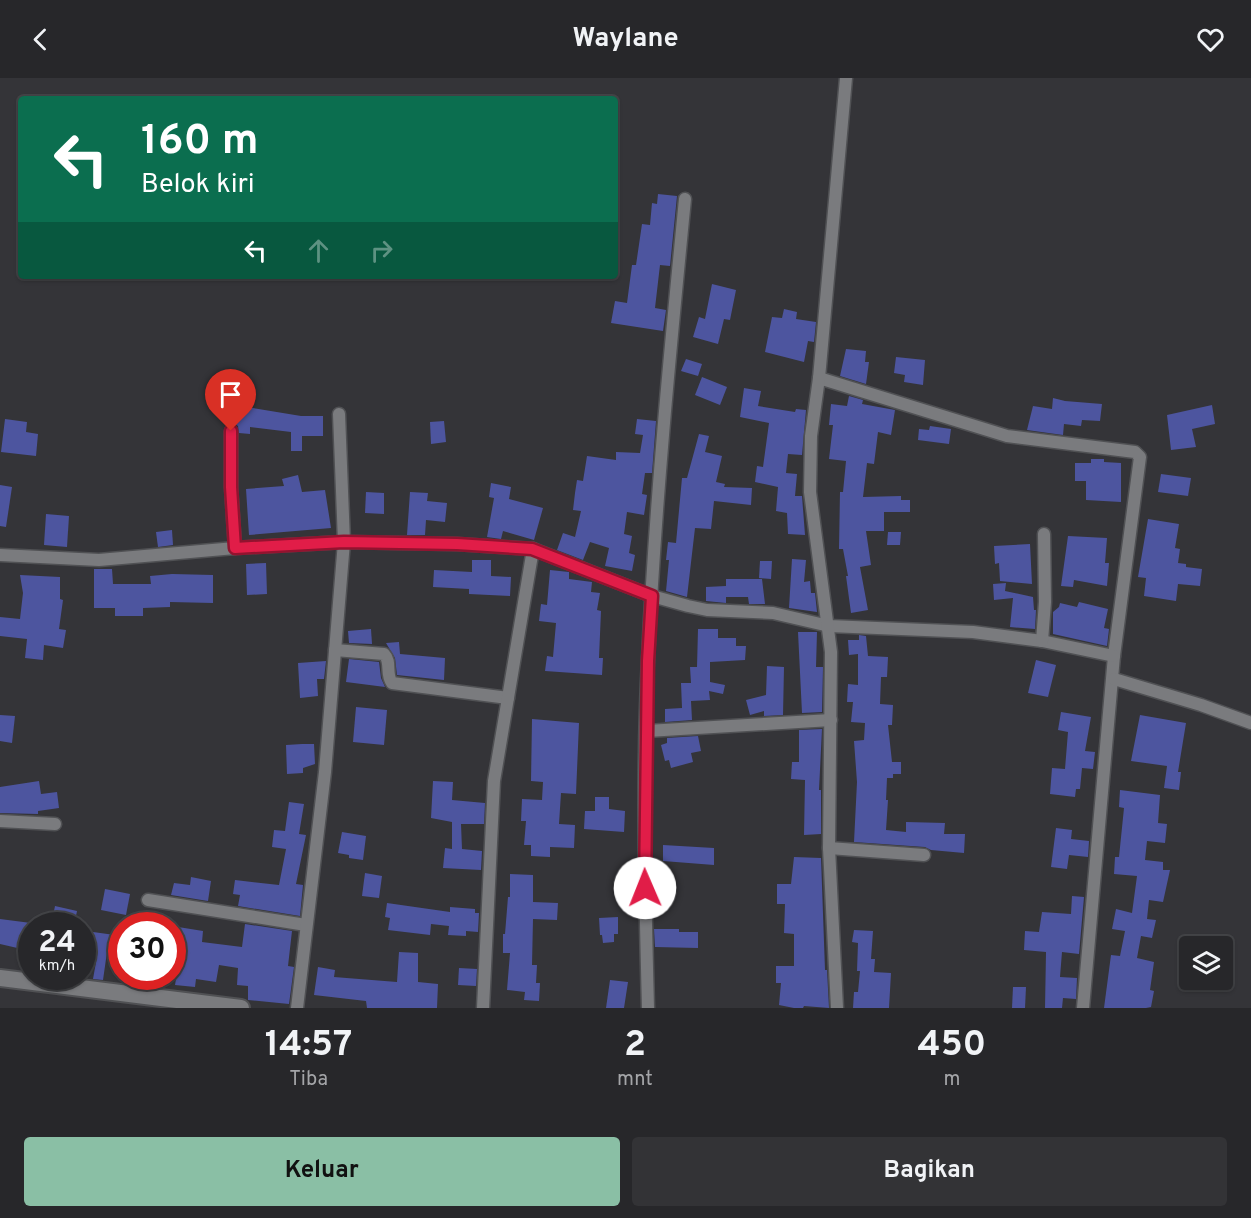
<!DOCTYPE html>
<html lang="id">
<head>
<meta charset="utf-8">
<style>
	body { margin:0; font-family:Overpass,sans-serif; background:#333336; color:#f1f3f6; height:100vh; display:flex; flex-direction:column; font-size:22px; white-space:nowrap }
	* { box-sizing:border-box; margin:0 }
	p { font-size:20px; color:#a4a5a8 }
	.icon { flex:none; width:33px; height:33px; fill:none; stroke:currentColor; stroke-width:2; stroke-linecap:round; stroke-linejoin:round }
	.map { position:relative; height:930px; overflow:hidden }
	.panel { display:flex; flex-direction:column; background:#27272a; flex:1 }
	.panel>* { flex:none }
	.banner { position:absolute; left:18px; top:18px; width:600px; height:183px; border-radius:6px; box-shadow:0 2px 4px #0004,0 0 0 2px #434447; background:#0b6e4f; color:#fff; overflow:hidden }
	.controls { position:absolute; left:1179px; top:858px; display:grid; gap:12px }
	.controls a { display:grid; place-items:center; width:54px; height:54px; border-radius:6px; background:#27272a; box-shadow:0 2px 4px #0004,0 0 0 2px #434447; font-size:30px }
	.speed { position:absolute; left:18px; top:834px; display:flex; gap:12px; font-size:30px; font-weight:700; text-align:center }
	.speed>* { display:grid; place-content:center; width:78px; height:78px; border-radius:50%; background:#27272a; box-shadow:0 2px 4px #0004,0 0 0 2px #434447; line-height:1 }
	.speed small { font-size:15px; font-weight:400 }
	.speed .limit { border:9px solid #d22; background:#fff; color:#111 }
	.pin { position:absolute; display:grid; place-items:center; width:51px; height:51px; color:#fff; margin:-62px -26px; border-radius:50% 50% 50% 0; rotate:-45deg; box-shadow:0 0 6px #0007 }
	.pin .icon { rotate:45deg }
	.me { position:absolute; width:66px; margin:-33px; rotate:359deg; stroke-linejoin:round; filter:drop-shadow(0 0 4px #0008) }
	.turn { display:flex; align-items:center; gap:21px; height:126px; padding:0 24px; font-size:27px }
	.turn .icon { width:78px; height:78px; stroke-width:2.5 }
	.turn b { display:block; font-size:42px; line-height:51px }
	.lanes { display:flex; align-items:center; height:57px; padding:0 24px; background:#0003; justify-content:center; gap:30px; direction:ltr }
	.lanes .off { opacity:.35 }
	.eta { display:flex; justify-content:space-evenly; align-items:center; height:102px; text-align:center }
	.eta b { font-size:36px; font-weight:700; line-height:42px }
	.action { display:flex; gap:12px; margin-top:auto; padding:12px 24px }
	.action a { flex:1; height:69px; border-radius:6px; background:#8abfa5; color:#111; font-size:24px; font-weight:700; line-height:69px; text-align:center }
	.action a+a { background:#333336; color:#f1f3f6 }
	header { display:flex; justify-content:space-between; align-items:center; height:78px; padding:0 24px; background:#27272a; font-size:27px; font-weight:700 }
	.map>svg:first-child { display:block }
	.building { fill:#4d559f }
	.lines { fill:none; stroke-linecap:round; stroke-linejoin:round }
	.street-casing { stroke:#505154; stroke-width:15 }
	.secondary-casing { stroke:#505154; stroke-width:20 }
	.street { stroke:#7a7b7e; stroke-width:12 }
	.secondary { stroke:#7a7b7e; stroke-width:16 }
	.route-casing { stroke:#92132f; stroke-width:15 }
	.route { stroke:#e11d48; stroke-width:10 }
</style>
</head>
<body>
<header><svg class="icon" aria-label="back" viewBox="0 0 24 24"><path d="M15 5l-7 7 7 7"/></svg>Waylane<svg class="icon" aria-label="heart" viewBox="0 0 24 24"><path d="M12 20l-8-8c-3-5 5-10 8-4 3-6 11-1 8 4z"/></svg></header>
<div class="map">
<svg width="1251" height="930" viewBox="0 0 1251 930">
	<rect width="100%" height="100%" fill="#343438"/>
	<g class="building">
		<polygon points="658,116 677,118 670,188 660,187 655,230 666,232 663,253 611,245 615,223 627,225 632,187 636,187 642,146 650,147 652,125 657,126"/>
		<polygon points="712,206 736,212 730,242 724,241 718,266 693,259 699,239 705,241"/>
		<polygon points="784,231 797,234 796,241 816,244 814,264 808,263 804,284 765,274 772,239 782,240"/>
		<polygon points="846,271 866,273 865,284 869,284 866,306 840,298"/>
		<polygon points="896,279 925,282 923,307 904,304 905,297 894,295"/>
		<polygon points="686,281 702,286 698,298 681,293"/>
		<polygon points="702,299 727,309 720,327 695,317"/>
		<polygon points="744,310 761,313 758,328 795,334 796,331 806,332 802,377 788,376 786,395 797,396 795,418 802,418 805,457 788,456 787,435 776,433 778,409 755,404 757,388 763,389 769,345 740,339"/>
		<polygon points="849,318 863,322 862,326 895,332 891,357 878,354 874,386 867,385 863,419 901,418 901,422 910,422 910,434 884,434 884,453 866,453 871,487 860,489 868,532 851,535 846,498 848,498 843,471 839,471 840,414 843,414 846,383 829,381 833,347 829,347 831,326 847,328"/>
		<polygon points="1053,320 1065,323 1102,326 1100,343 1082,342 1081,348 1064,346 1063,357 1027,352 1033,328 1052,331"/>
		<polygon points="235,327 301,338 323,338 323,358 302,358 302,373 291,373 291,354 250,349 250,356 239,355 238,348 234,345"/>
		<polygon points="1212,327 1215,346 1192,351 1196,369 1171,372 1167,337"/>
		<polygon points="5,341 27,344 26,354 38,356 36,378 1,374"/>
		<polygon points="637,341 656,343 652,395 645,395 642,416 647,417 644,437 627,434 624,456 632,458 629,475 635,477 632,493 605,488 609,470 590,464 583,482 557,472 563,455 575,459 581,433 573,432 575,415 577,402 583,403 587,378 616,382 616,374 640,375 643,357 635,356"/>
		<polygon points="444,343 446,364 431,366 430,344"/>
		<polygon points="930,348 951,351 949,366 918,362 919,351 929,352"/>
		<polygon points="699,356 709,358 705,374 722,378 716,404 725,406 724,409 752,410 751,427 714,423 711,451 695,450 687,519 666,513 669,482 666,482 668,464 676,465 682,400 687,400"/>
		<polygon points="1091,381 1104,381 1104,384 1121,385 1121,424 1086,422 1086,403 1075,403 1075,385 1091,385"/>
		<polygon points="1161,396 1191,400 1188,418 1158,414"/>
		<polygon points="298,397 302,414 325,412 331,450 249,457 246,411 284,408 282,401"/>
		<polygon points="491,405 511,409 509,421 543,430 534,462 503,453 501,461 487,459 494,420 489,419"/>
		<polygon points="0,407 12,409 6,449 0,448"/>
		<polygon points="366,414 384,415 384,436 365,435"/>
		<polygon points="410,414 428,415 427,423 447,425 445,444 426,442 425,457 407,457"/>
		<polygon points="46,436 69,438 67,469 44,467"/>
		<polygon points="1148,441 1179,446 1175,470 1180,471 1178,485 1186,486 1186,489 1202,491 1200,508 1178,506 1176,523 1144,518 1146,500 1138,499"/>
		<polygon points="172,452 173,467 158,469 156,454"/>
		<polygon points="888,454 901,454 900,467 887,467"/>
		<polygon points="1068,458 1107,460 1105,485 1109,485 1107,508 1074,502 1073,509 1061,508"/>
		<polygon points="1030,466 1032,506 1000,503 999,485 995,486 994,468"/>
		<polygon points="792,481 806,482 804,504 810,503 811,515 815,515 817,534 789,530"/>
		<polygon points="472,482 491,482 491,498 511,499 510,518 469,516 469,511 433,509 434,492 472,494"/>
		<polygon points="760,483 772,483 771,501 759,500"/>
		<polygon points="266,485 267,516 247,517 246,486"/>
		<polygon points="94,491 112,491 113,506 151,506 150,498 172,496 213,497 213,525 170,524 170,529 143,530 143,538 115,538 115,530 94,530"/>
		<polygon points="550,492 569,494 569,501 592,504 591,514 600,515 597,532 601,533 599,580 603,580 602,597 545,593 547,578 553,579 556,545 539,543 541,526 547,527"/>
		<polygon points="20,497 60,499 60,521 63,522 59,551 66,552 63,570 44,567 43,582 25,580 27,561 0,558 0,539 20,541 23,515"/>
		<polygon points="726,501 762,501 765,526 749,526 748,519 726,519 726,525 706,523 706,509 726,508"/>
		<polygon points="1006,505 1005,513 1033,519 1034,532 1036,532 1035,551 1010,549 1013,520 994,522 993,506"/>
		<polygon points="1079,524 1108,531 1104,550 1109,551 1107,568 1053,556 1053,534 1059,529 1060,525 1077,529"/>
		<polygon points="371,551 372,566 349,565 348,553"/>
		<polygon points="698,551 718,551 718,560 736,560 736,568 746,568 745,582 710,584 710,604 725,607 723,616 709,613 710,622 691,623 692,642 665,644 665,631 682,630 681,605 691,605 690,589 697,589"/>
		<polygon points="798,554 817,554 816,589 823,589 822,634 802,635"/>
		<polygon points="859,557 866,558 868,578 888,579 887,599 881,599 880,626 893,627 892,647 888,647 892,684 901,684 901,696 893,696 893,700 887,700 886,722 888,722 886,752 906,754 906,744 945,745 944,756 965,756 964,775 931,772 925,769 854,764 857,704 854,663 864,662 865,645 851,644 853,624 847,624 848,606 858,607 858,576 849,577 848,562 859,562"/>
		<polygon points="399,564 400,576 445,580 444,602 397,597 395,580 386,565"/>
		<polygon points="349,581 379,584 381,600 385,609 346,604"/>
		<polygon points="1036,582 1056,587 1048,619 1028,615"/>
		<polygon points="326,583 324,601 317,601 318,618 300,620 298,585"/>
		<polygon points="767,588 784,589 783,637 764,638 764,633 750,637 746,622 766,617"/>
		<polygon points="356,629 387,632 384,667 353,664"/>
		<polygon points="1061,634 1091,639 1085,673 1095,674 1093,691 1082,690 1080,711 1076,711 1075,719 1050,716 1052,690 1065,691 1068,654 1058,652"/>
		<polygon points="0,637 15,638 12,665 0,663"/>
		<polygon points="1140,637 1186,645 1178,694 1181,694 1179,712 1164,710 1167,688 1131,683"/>
		<polygon points="532,641 579,645 576,716 561,715 559,746 575,747 574,770 550,769 550,779 531,778 531,767 524,767 526,743 521,743 522,721 542,722 543,704 531,703"/>
		<polygon points="822,651 819,712 821,712 821,756 804,757 805,702 791,701 792,684 799,684 799,652"/>
		<polygon points="698,658 701,673 691,675 693,684 671,690 669,682 665,683 661,667 667,665 667,660"/>
		<polygon points="302,666 314,666 315,686 303,690 303,695 287,696 286,667"/>
		<polygon points="39,703 41,716 57,714 59,730 38,733 38,736 0,735 0,709"/>
		<polygon points="433,703 453,704 452,722 485,725 484,746 461,746 462,771 482,773 481,792 443,790 445,770 452,771 452,744 431,740"/>
		<polygon points="1120,712 1160,717 1158,745 1167,746 1165,765 1147,763 1145,782 1163,784 1163,792 1170,792 1163,824 1149,822 1147,841 1156,842 1152,860 1141,858 1137,880 1154,884 1150,912 1154,913 1151,929 1146,930 1104,930 1111,877 1120,878 1125,853 1112,851 1116,831 1132,835 1137,798 1114,796 1115,779 1119,779 1124,730 1119,729"/>
		<polygon points="595,719 609,719 609,731 625,733 624,754 584,751 585,733 595,733"/>
		<polygon points="289,724 304,726 299,756 306,757 296,806 303,807 300,838 238,828 240,817 233,816 235,802 279,807 286,771 272,769 274,752 285,753"/>
		<polygon points="1056,750 1072,752 1071,761 1089,763 1088,779 1069,777 1067,791 1051,789"/>
		<polygon points="342,754 366,758 363,782 349,780 349,777 338,775"/>
		<polygon points="663,767 714,770 714,787 663,783"/>
		<polygon points="794,779 821,780 825,892 827,892 829,930 804,928 803,930 794,930 779,927 781,905 776,905 776,888 794,888 794,856 784,855 785,826 777,826 777,806 791,806"/>
		<polygon points="365,795 382,798 379,820 362,818"/>
		<polygon points="510,796 533,797 533,824 558,825 557,842 533,841 532,887 537,887 536,905 540,905 539,923 524,922 525,914 507,912 510,875 503,875 503,856 505,856 508,819 510,819"/>
		<polygon points="191,799 211,803 208,823 171,817 174,805 190,807"/>
		<polygon points="105,811 130,816 126,837 101,832"/>
		<polygon points="1072,818 1084,819 1079,876 1062,874 1060,899 1077,900 1076,921 1063,920 1062,930 1045,930 1046,874 1024,872 1025,853 1039,854 1042,834 1071,836"/>
		<polygon points="387,825 450,834 450,829 475,831 475,835 479,835 478,854 466,853 466,858 448,857 449,848 431,846 430,857 388,852 390,840 385,839"/>
		<polygon points="55,828 77,833 74,848 51,848"/>
		<polygon points="618,839 618,856 614,856 614,864 603,865 602,857 600,857 599,840"/>
		<polygon points="0,841 31,845 26,872 0,866"/>
		<polygon points="245,846 292,853 288,888 294,889 289,926 248,922 248,908 237,907 238,890 219,887 216,904 196,901 195,909 175,907 177,895 172,895 172,848 203,853 202,864 242,869"/>
		<polygon points="654,851 679,851 679,854 698,854 698,870 655,869"/>
		<polygon points="854,852 873,853 871,881 875,881 874,894 891,895 889,930 853,930 854,914 858,914 860,893 857,893 858,865 852,864"/>
		<polygon points="93,854 122,858 122,871 110,869 107,874 103,902 93,901 98,873 90,872"/>
		<polygon points="399,874 418,875 418,904 438,906 437,930 367,930 366,923 314,917 318,889 335,892 334,899 397,904"/>
		<polygon points="459,890 477,891 476,908 458,907"/>
		<polygon points="610,902 628,904 624,930 606,930"/>
		<polygon points="1013,909 1026,909 1025,930 1012,930"/>
	</g>
	<g class="lines">
		<defs>
			<g id="street">
				<polyline points="819,300 1007,358 1135,374 1140,379 1114,578 1083,930"/>
				<polyline points="231,353 231,409 235,470"/>
				<polyline points="0,477 99,482 235,470 344,464 457,466 533,471 652,518 688,528 707,532 773,535 829,548 973,554 1042,563 1114,578"/>
				<polyline points="1042,563 1045,524 1044,456"/>
				<path d="M335,572L384,576C392,584 385,596 392,605L508,620"/>
				<polyline points="1114,601 1201,627 1251,645"/>
				<polyline points="647,653 831,642"/>
				<polyline points="0,743 55,746"/>
				<polyline points="829,770 924,777"/>
				<polyline points="148,822 306,847"/>
				<polyline points="297,930 325,694 344,464 339,336"/>
				<polyline points="483,930 494,703 533,471"/>
				<path d="M648,930C645,814 642,697 648,581C655,427 670,274 685,121"/>
				<polyline points="837,930 829,770 831,574 810,414 811,358 819,300 846,0"/>
			</g>
			<polyline id="secondary" points="0,900 241,930"/>
		</defs>
		<use href="#street" class="street-casing"/>
		<use href="#secondary" class="secondary-casing"/>
		<use href="#street" class="street"/>
		<use href="#secondary" class="secondary"/>
	</g>
	<g class="lines">
		<defs>
			<polyline id="route" points="231,353 231,409 235,470 344,464 457,466 532,471 652,518 648,583 645,810"/>
		</defs>
		<use href="#route" class="route-casing"/>
		<use href="#route" class="route"/>
	</g>
</svg>
<div class="controls">
<a><svg class="icon" aria-label="layers" viewBox="0 0 24 24"><path d="M12 4l9 5-9 5-9-5zM3 14l9 5 9-5"/></svg></a>
</div>
<div class="speed"><div>24<small>km/h</small></div><div class="limit">30</div></div>
<div class="pin" style="left:231px;top:353px;background:#d93025"><svg class="icon" aria-label="arrive" viewBox="0 0 24 24"><path d="M6 21V4h12l-3 4 3 4H6"/></svg></div>
<svg class="me" style="left:645px;top:810px" viewBox="-20 -20 40 40"><circle r="19" fill="#fff"/><path d="M0-13L10 11 0 6-10 11z" fill="#e11d48"/></svg>
<div class="banner">
<div class="turn"><svg class="icon" aria-label="left" viewBox="0 0 24 24"><path d="M17 20v-9H6M10 6l-5 5 5 5"/></svg><div><b>160 m</b>Belok kiri</div></div>
<div class="lanes"><svg class="icon" aria-label="left" viewBox="0 0 24 24"><path d="M17 20v-9H6M10 6l-5 5 5 5"/></svg><svg class="icon off" aria-label="ahead" viewBox="0 0 24 24"><path d="M12 20V5M6 11l6-6 6 6"/></svg><svg class="icon off" aria-label="right" viewBox="0 0 24 24"><path d="M7 20v-9h11M14 6l5 5-5 5"/></svg></div>
</div>
</div>
<section class="panel">
<div class="eta">
<div><b>14:57</b><p>Tiba</p></div>
<div><b>2</b><p>mnt</p></div>
<div><b>450</b><p>m</p></div>
</div>
<div class="action"><a>Keluar</a><a>Bagikan</a></div>
</section>
</body>
</html>
